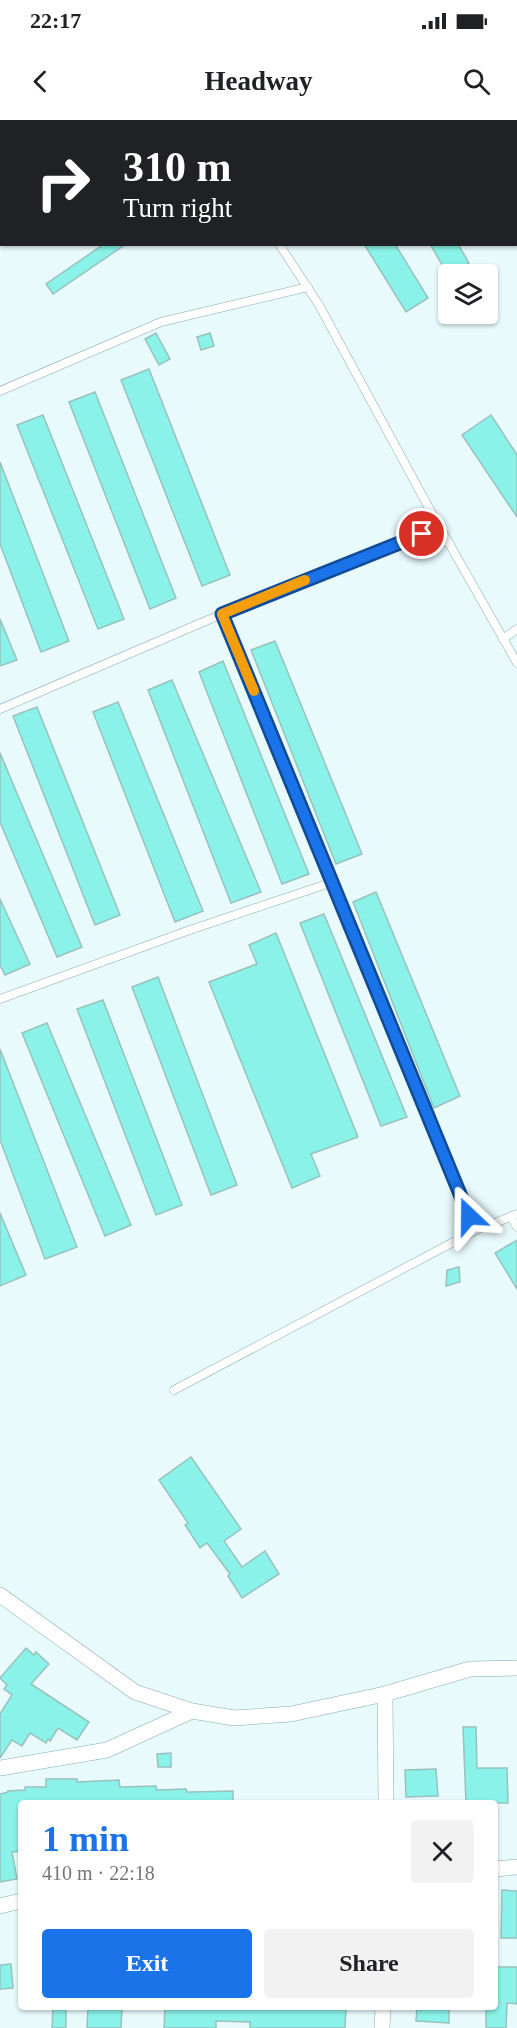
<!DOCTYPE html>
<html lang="en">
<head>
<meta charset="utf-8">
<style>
	body { margin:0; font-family:"Times New Roman",serif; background:#f2f2f2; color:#202124; height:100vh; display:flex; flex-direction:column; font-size:22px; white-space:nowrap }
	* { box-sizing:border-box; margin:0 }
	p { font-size:20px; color:#757577 }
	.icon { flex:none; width:33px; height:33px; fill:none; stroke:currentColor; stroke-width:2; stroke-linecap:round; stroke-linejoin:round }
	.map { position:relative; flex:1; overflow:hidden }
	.side { position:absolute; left:18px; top:1680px; width:480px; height:210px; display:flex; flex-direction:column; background:#fff; border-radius:6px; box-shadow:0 2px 4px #0004 }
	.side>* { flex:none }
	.hud { position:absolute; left:0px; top:0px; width:518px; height:126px; box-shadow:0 2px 4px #0004; background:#202124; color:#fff; overflow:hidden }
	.tools { position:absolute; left:438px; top:144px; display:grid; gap:12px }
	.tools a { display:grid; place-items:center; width:60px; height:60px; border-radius:6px; background:#fff; box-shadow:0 2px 4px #0004; font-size:30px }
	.pin { position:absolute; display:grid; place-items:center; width:51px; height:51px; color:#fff; margin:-26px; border:3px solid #fff; border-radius:50%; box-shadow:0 2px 6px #0007 }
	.me { position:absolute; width:66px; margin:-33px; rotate:337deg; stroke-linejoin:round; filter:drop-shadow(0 0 4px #0008) }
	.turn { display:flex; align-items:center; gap:21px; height:126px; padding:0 24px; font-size:27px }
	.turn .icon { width:78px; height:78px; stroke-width:2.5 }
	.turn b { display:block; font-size:42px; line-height:51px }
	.round { display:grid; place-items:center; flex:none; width:63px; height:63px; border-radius:6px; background:#f2f2f2 }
	.summary { display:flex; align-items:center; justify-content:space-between; height:102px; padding:0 24px }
	h1 { font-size:36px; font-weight:700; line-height:45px; color:#1a73e8 }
	.action { display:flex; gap:12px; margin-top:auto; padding:12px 24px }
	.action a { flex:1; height:69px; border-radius:6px; background:#1a73e8; color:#fff; font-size:24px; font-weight:700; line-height:69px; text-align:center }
	.action a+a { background:#f2f2f2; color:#202124 }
	.status { display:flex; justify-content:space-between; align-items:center; height:42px; padding:0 30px; background:#fff; direction:ltr }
	.status svg { height:16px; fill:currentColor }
	header { display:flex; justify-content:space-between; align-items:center; height:78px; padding:0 24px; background:#fff; font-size:27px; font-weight:700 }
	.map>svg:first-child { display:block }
	.building { fill:#8af2e8; stroke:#98c2bd; stroke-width:1.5 }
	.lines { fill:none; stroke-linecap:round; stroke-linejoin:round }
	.lane-casing { stroke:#83acb2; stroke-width:9 }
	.street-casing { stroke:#83acb2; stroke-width:16 }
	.lane { stroke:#fff; stroke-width:8 }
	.street { stroke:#fff; stroke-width:15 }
	.route-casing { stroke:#114b97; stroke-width:15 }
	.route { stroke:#1a73e8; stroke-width:10 }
	.slow { stroke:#f59e0b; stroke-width:10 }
</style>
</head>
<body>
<div class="status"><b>22:17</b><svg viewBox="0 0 49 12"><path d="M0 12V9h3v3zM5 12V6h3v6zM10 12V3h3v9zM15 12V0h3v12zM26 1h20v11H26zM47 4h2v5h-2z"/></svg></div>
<header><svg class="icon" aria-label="back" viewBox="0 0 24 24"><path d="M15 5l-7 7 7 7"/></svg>Headway<svg class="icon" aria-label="search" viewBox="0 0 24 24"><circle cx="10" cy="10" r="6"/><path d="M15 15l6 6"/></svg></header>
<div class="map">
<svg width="517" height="1908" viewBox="0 0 517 1908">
	<rect width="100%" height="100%" fill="#e9fafc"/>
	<g class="building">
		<polygon points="104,124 126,124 53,174 46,164"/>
		<polygon points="364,124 395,124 428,178 406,192"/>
		<polygon points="430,124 458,124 469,143 448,155"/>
		<polygon points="156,213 170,239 159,245 145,219"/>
		<polygon points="210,213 214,226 201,230 197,217"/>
		<polygon points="149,249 230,455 202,466 121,260"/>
		<polygon points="95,272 176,478 150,489 69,282"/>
		<polygon points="43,295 124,499 98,509 17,305"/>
		<polygon points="491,295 517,335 517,397 462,315"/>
		<polygon points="0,342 69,521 41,532 0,424"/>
		<polygon points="0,499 17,540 0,546"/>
		<polygon points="275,521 362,734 336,744 251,530"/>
		<polygon points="223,541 309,754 282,764 199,552"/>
		<polygon points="172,560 261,772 231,783 148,570"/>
		<polygon points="118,582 203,791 175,802 93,592"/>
		<polygon points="37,587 120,795 95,805 13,596"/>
		<polygon points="0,633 82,827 57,837 0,702"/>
		<polygon points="376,772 460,976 434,988 353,782"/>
		<polygon points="0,779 30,844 5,855 0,845"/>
		<polygon points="324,794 407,997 381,1006 300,803"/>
		<polygon points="276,813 358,1017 311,1034 320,1056 292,1068 209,862 257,844 249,825"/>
		<polygon points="158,857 237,1065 211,1075 132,867"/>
		<polygon points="103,880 182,1085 156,1095 77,889"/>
		<polygon points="47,903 131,1105 105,1116 22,913"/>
		<polygon points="0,929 77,1127 45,1139 0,1020"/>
		<polygon points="0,1093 26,1155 0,1166"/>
		<polygon points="517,1120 517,1169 495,1133"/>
		<polygon points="459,1147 460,1162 446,1166 447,1150"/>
		<polygon points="191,1337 241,1409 224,1421 242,1447 265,1431 279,1454 242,1478 228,1456 230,1454 207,1423 200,1428 185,1405 188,1403 159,1360"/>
		<polygon points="26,1528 34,1535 36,1532 49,1544 31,1564 89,1602 77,1620 58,1608 50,1621 48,1619 46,1623 30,1613 22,1626 12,1620 0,1638 0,1594 12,1575 4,1569 7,1565 0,1558"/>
		<polygon points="463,1607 476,1607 477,1648 507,1648 508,1683 466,1683"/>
		<polygon points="171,1633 171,1647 158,1647 157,1634"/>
		<polygon points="436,1649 438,1676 406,1677 405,1650"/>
		<polygon points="46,1659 77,1659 77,1662 119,1660 120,1667 156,1666 157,1670 186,1669 187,1672 192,1672 233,1671 233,1683 21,1683 21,1731 12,1732 17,1759 0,1762 0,1674 8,1672 8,1671 25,1670 25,1667 46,1667"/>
		<polygon points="502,1770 517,1771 517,1818 501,1818"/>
		<polygon points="11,1844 13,1868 0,1869 0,1845"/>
		<polygon points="495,1847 517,1847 517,1884 507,1883 506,1908 486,1908 486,1887 495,1887"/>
		<polygon points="53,1887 66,1887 66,1908 52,1908"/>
		<polygon points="88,1887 122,1887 121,1908 87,1908"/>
		<polygon points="165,1887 346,1887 345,1908 250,1908 250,1902 216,1901 216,1908 164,1908"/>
		<polygon points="417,1887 449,1887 449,1903 416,1901"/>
	</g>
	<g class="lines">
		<defs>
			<g id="lane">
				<polyline points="199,0 200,2"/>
				<polyline points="366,2 368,0"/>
				<polyline points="279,124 319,185 429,388 517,543"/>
				<polyline points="0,271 161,202 308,167"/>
				<polyline points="422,414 429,388"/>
				<polyline points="222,494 469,1096 480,1108 490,1105 517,1094"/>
				<polyline points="503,519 517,509"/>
				<polyline points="0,589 208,500 422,414 450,424"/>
				<polyline points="0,879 187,811 333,762"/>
				<polyline points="511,1098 517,1107"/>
				<polyline points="174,1270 480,1108"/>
			</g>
			<g id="street">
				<polyline points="0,1475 135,1572 192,1591 234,1598 291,1594 385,1574 470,1549 517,1548"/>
				<polyline points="385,1574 386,1683"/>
				<polyline points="0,1648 107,1630 192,1591"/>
				<polyline points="495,1749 517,1747"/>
				<polyline points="0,1786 21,1781"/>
				<polyline points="382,1908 383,1887"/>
			</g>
		</defs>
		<use href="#lane" class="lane-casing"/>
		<use href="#street" class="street-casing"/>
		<use href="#lane" class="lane"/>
		<use href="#street" class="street"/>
	</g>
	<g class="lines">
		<defs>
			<polyline id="route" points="422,414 222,494 469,1096"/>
		</defs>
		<use href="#route" class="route-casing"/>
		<use href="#route" class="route"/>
		<polyline class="slow" points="254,571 222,494 305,460"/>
	</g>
</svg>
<div class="tools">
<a><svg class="icon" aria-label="layers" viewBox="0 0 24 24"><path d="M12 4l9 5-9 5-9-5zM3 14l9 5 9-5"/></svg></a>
</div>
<div class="pin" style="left:422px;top:414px;background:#d93025"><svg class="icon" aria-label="arrive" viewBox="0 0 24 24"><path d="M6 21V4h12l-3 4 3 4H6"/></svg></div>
<svg class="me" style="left:469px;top:1096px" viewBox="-20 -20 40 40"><path d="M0-17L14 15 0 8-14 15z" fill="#1a73e8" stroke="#fff" stroke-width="4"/></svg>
<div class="hud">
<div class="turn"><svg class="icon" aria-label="right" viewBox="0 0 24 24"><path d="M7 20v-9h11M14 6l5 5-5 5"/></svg><div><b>310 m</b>Turn right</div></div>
</div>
<section class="side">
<div class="summary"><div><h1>1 min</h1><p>410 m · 22:18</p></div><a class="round"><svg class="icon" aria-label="close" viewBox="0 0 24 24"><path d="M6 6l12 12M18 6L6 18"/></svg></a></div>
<div class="action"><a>Exit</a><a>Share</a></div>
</section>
</div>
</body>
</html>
